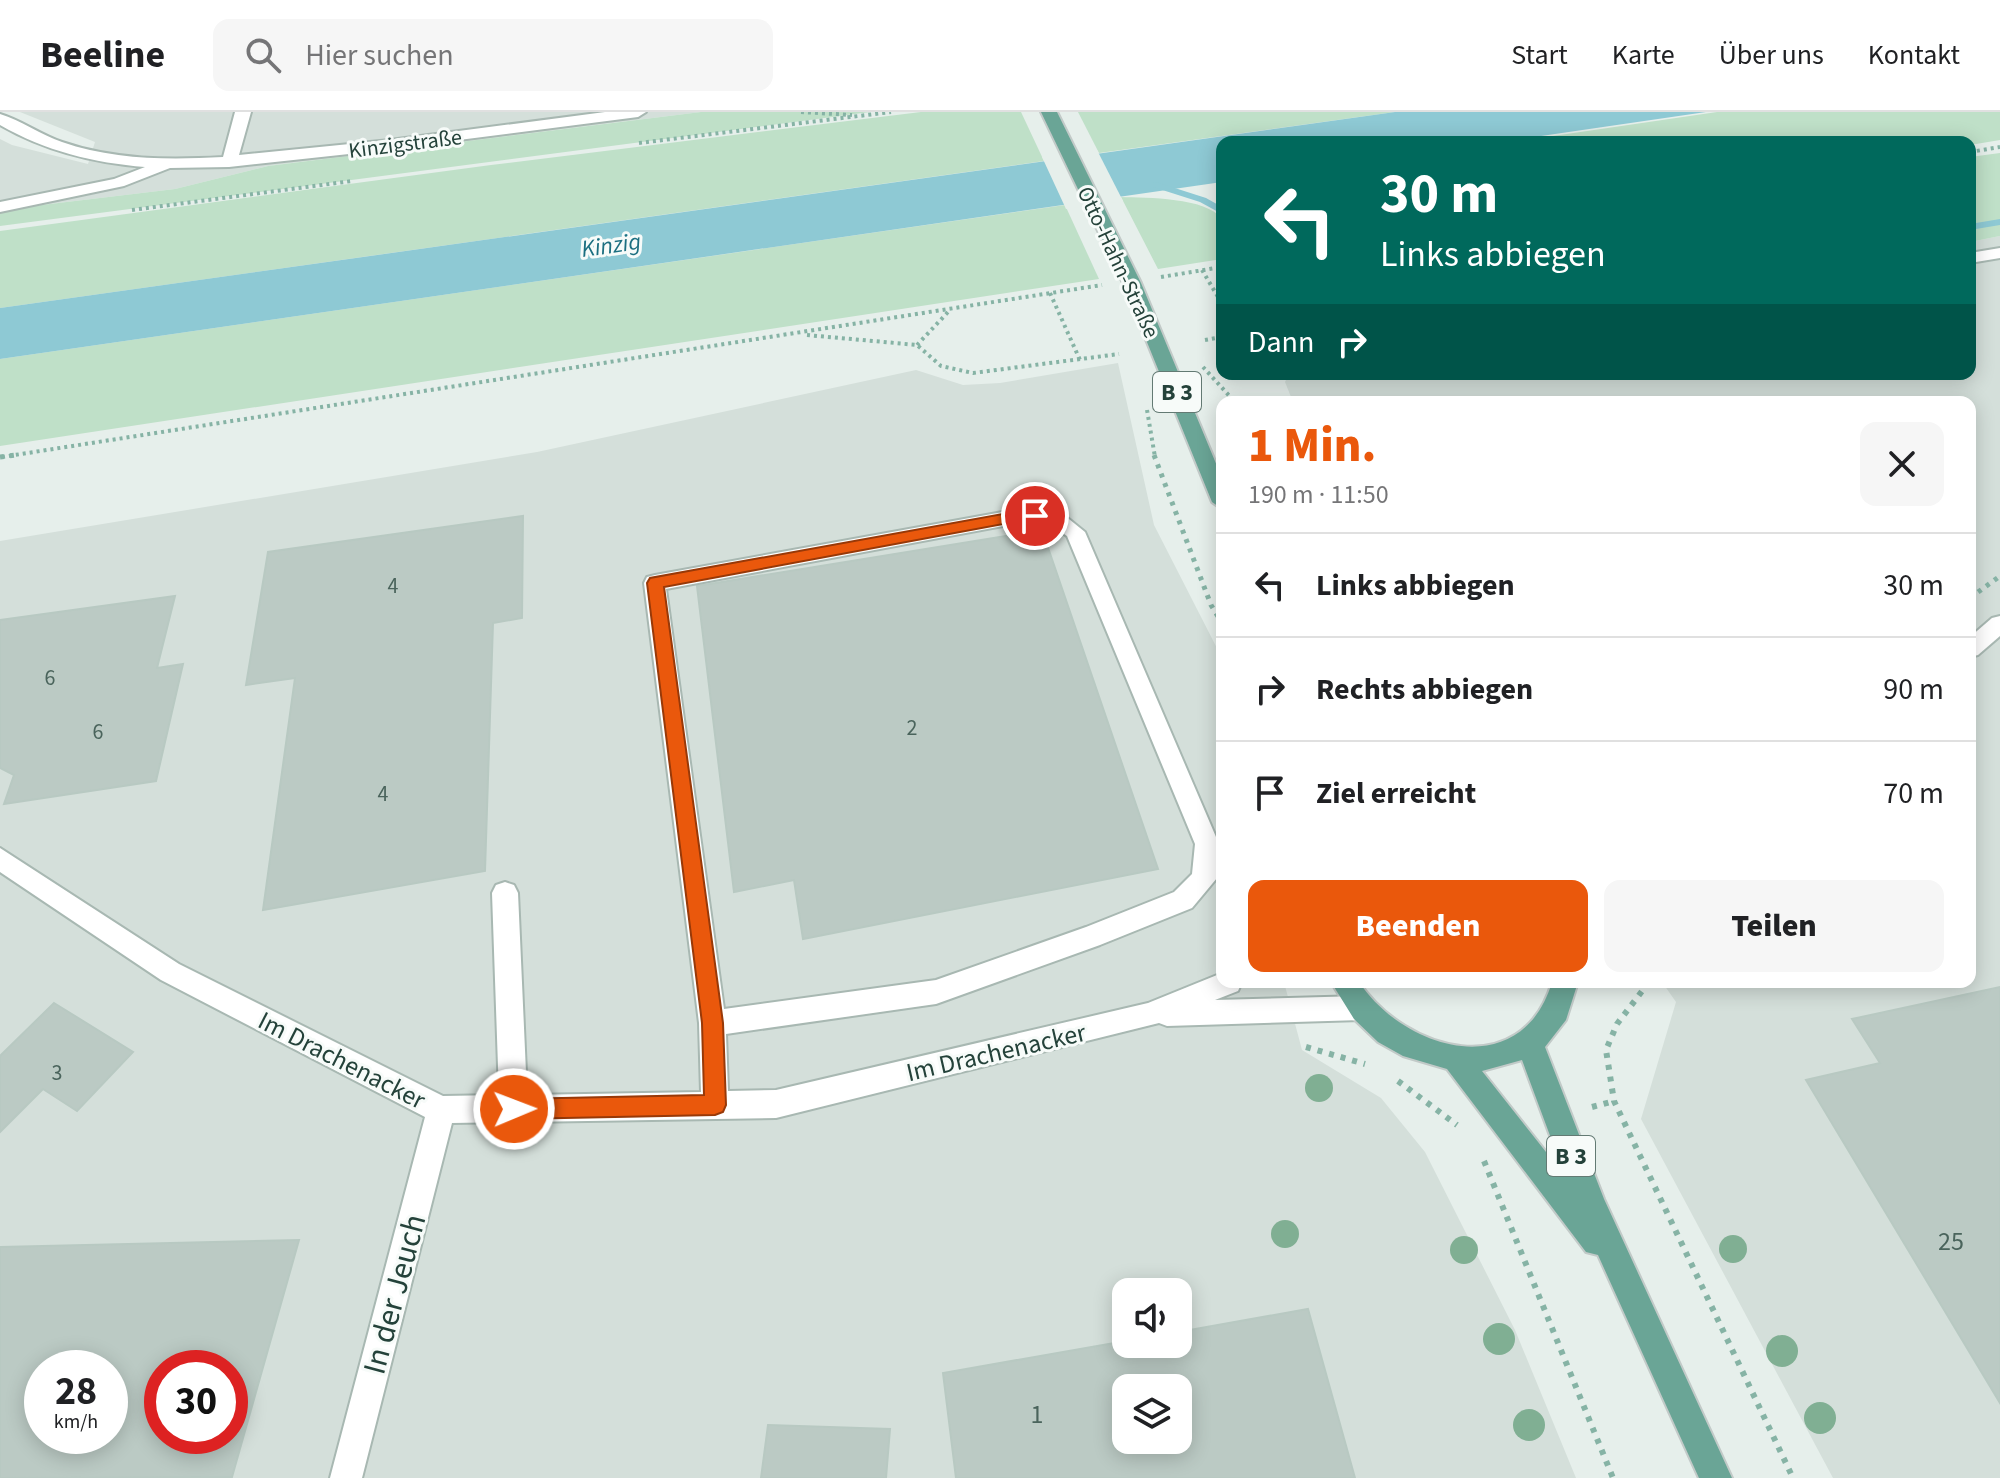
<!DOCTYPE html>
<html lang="de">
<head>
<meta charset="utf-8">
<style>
	body { margin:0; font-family:"Source Sans 3",sans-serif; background:#f6f6f6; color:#202124; height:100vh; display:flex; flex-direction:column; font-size:30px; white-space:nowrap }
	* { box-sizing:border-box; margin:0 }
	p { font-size:26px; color:#757577 }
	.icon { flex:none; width:44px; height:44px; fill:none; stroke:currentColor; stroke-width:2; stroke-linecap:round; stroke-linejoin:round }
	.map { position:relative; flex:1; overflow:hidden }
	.details { position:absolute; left:1216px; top:284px; width:760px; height:592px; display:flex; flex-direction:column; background:#fff; border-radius:16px; box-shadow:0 4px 20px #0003 }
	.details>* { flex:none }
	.banner { position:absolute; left:1216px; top:24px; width:760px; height:244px; border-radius:16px; box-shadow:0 4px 20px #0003; background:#00695c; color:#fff; overflow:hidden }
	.buttons { position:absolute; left:1112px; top:1166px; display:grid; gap:16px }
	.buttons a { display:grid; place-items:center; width:80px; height:80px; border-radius:16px; background:#fff; box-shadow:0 4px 20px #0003; font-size:40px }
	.speed { position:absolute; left:24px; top:1238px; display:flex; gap:16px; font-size:40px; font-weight:700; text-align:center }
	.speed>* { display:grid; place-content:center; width:104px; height:104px; border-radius:50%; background:#fff; box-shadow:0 4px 20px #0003; line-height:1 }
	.speed small { font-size:20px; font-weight:400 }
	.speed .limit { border:12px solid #d22; background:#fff; color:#111 }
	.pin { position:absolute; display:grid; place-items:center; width:68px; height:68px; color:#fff; margin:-34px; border:4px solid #fff; border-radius:50%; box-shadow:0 2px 8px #0007 }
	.me { position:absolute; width:88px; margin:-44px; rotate:89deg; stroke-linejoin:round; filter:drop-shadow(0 0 6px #0008) }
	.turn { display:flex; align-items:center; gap:28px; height:168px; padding:0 32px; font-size:36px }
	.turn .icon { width:104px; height:104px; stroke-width:2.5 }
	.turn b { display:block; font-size:56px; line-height:68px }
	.then { display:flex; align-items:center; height:76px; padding:0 32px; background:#0003; gap:16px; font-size:30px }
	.round { display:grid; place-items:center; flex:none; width:84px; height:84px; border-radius:16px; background:#f6f6f6 }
	.overview { display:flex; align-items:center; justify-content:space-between; height:136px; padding:0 32px }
	h1 { font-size:48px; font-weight:800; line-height:60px; color:#ea580c }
	.cta { display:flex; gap:16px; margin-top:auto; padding:16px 32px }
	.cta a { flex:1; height:92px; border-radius:16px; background:#ea580c; color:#fff; font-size:32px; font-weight:800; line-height:92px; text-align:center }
	.cta a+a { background:#f6f6f6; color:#202124 }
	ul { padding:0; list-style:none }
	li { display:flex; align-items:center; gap:24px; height:104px; padding:0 32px; border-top:2px solid #e0e0e0 }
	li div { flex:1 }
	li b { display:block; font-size:30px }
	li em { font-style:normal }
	header { display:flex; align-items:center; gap:48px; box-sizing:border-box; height:112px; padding:0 40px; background:#fff; border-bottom:2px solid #e0e0e0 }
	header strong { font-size:38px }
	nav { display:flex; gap:44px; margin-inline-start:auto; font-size:28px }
	.search { width:560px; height:72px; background:#f6f6f6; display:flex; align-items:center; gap:20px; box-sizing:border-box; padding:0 28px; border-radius:16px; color:#757577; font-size:30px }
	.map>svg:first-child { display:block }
	.built { fill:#d4dfda; fill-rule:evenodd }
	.green { fill:#bfe0c8 }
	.water { fill:#8ec9d4 }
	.pier { fill:#e6efeb }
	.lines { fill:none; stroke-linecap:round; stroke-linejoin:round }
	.stream { fill:#8ec9d4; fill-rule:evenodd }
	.building { fill:#bbcac4; stroke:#b8c9c2; stroke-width:2; fill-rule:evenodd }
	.minor-casing { stroke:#a8b8b2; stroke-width:4 }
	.major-casing { stroke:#c2cac8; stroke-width:4 }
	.path-far2 { stroke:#86b3a5; stroke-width:4; stroke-dasharray:3 4; stroke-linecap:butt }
	.path-far1 { stroke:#86b3a5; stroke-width:5; stroke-dasharray:4 6; stroke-linecap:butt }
	.path { stroke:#86b3a5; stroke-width:6; stroke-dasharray:5 7; stroke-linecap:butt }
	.minor { fill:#fff; fill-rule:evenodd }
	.major { fill:#6aa596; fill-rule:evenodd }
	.tree { fill:#80af93 }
	.route { fill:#ea580c; stroke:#983908; stroke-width:2 }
	.labels { text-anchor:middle; stroke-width:6; stroke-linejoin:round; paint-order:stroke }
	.far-street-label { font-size:22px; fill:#24423a; stroke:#f7fbf9 }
	.number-label { font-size:22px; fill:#4a645c }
	.far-water-label { font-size:24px; font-style:italic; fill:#1c6f80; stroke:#f7fbf9 }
	.shield { fill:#f7fbf9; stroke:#637a73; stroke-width:2 }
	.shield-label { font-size:24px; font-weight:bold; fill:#24423a }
	.street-label { font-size:26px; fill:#24423a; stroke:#f7fbf9 }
	.near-number-label { font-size:26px; fill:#4a645c }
	.near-street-label { font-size:32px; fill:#24423a; stroke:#f7fbf9 }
</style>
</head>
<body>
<header>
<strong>Beeline</strong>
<div class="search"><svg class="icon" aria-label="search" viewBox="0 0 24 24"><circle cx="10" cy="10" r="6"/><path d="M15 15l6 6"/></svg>Hier suchen</div>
<nav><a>Start</a><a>Karte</a><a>Über uns</a><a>Kontakt</a></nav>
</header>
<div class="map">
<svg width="2000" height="1366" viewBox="0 0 2000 1366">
	<rect width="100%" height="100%" fill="#e6efeb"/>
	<g class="built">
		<polygon points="20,0 701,0 268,54 175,77 0,98 0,27 12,33 88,52 95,30"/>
		<polygon points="2000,124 2000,1366 1833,1366 1641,1007 1676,890 1662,870 1970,870 1970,290 1293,290 1285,270 1289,262 1970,262 1970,130"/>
		<path d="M1118,251L1154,413L1222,546V870H1284L1302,938L1381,986L1425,1040L1515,1218L1576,1366H0V429L537,340L916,258L963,273L1000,271ZM1126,1180H1178V1232H1126ZM42,1256H110V1324H42ZM162,1256H230V1324H162ZM1126,1276H1178V1328H1126Z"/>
	</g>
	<g class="green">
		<polygon points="701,0 870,0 0,114 0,98 175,77 268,54"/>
		<polygon points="921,0 1021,0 1044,49 0,196 0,119 491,53"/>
		<polygon points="1078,0 1395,0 1099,41"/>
		<polygon points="1717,0 2000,0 2000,28 1970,33 1970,30 1512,30"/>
		<polygon points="2000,41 2000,124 1970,130 1970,45"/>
		<path d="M1121,85C1147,86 1206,85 1222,107V147L1158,157Z"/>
		<polygon points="1065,93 1099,167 0,334 0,247"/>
	</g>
	<polygon class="water" points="1395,0 1706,0 1499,30 1222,30 1222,70 0,247 0,196"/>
	<polygon class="pier" points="1097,38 1123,89 1066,97 1042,45"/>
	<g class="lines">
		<g class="stream">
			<polygon points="1156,70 1206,86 1222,95 1222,102 1200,90 1153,75 1153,71"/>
			<polygon points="2000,107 2000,113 1970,118 1970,112"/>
		</g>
	</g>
	<g class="building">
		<polygon points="523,404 522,506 493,511 485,759 263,798 295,566 246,573 268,440"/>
		<polygon points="1042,418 1158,757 803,827 794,768 734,780 697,474"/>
		<polygon points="175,484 157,556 183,552 156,669 4,692 14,663 0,656 0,508"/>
		<polygon points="2000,875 2000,1291 1806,968 1880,951 1852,907"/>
		<polygon points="54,891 133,940 77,999 43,977 0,1020 0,944"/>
		<path d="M299,1128L232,1365L0,1366V1135ZM42,1256H110V1324H42ZM162,1256H230V1324H162Z"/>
		<path d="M1308,1197L1355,1366H956L943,1261L1126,1229V1232H1178V1220ZM1126,1276H1178V1328H1126Z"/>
		<polygon points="768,1313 890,1317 886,1366 761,1366"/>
	</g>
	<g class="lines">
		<defs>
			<g id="minor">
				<path d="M235,0H251L239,43L390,28L605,0H646L638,5L349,42L229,55L170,56L124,74L0,100V90L114,67L145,55C94,51 45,39 0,13V2C21,8 41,23 62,30C114,48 169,48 223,45Z"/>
				<polygon points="2000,136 2000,146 1970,151 1970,141"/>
				<path d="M1019,397L1059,399L1085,420L1219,732L1217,766L1192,796L1100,833L936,892L726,922L728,979L776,978L1148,891L1222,861V870H1242L1238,879L1215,888L1361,884L1370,887L1374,896L1370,905L1361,908L1167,914L1159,911L776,1006L452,1011L362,1366H330L425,1005L161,868L0,760V736L179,852L443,984L499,983L492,781L496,773L505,770L514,773L518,781L527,983L701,980L699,911L644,471L647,465L655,463ZM1019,411H1048L1067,424L1195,732L1192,762L1174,780L1086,815L936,868L724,897L666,477Z"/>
				<polygon points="2000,504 2000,524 1978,543 1970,545 1970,525 1992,506"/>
			</g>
			<g id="major">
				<polygon points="1041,0 1057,0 1141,171 1222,366 1222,397 1212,390 1123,171"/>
				<path d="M1331,870H1359C1406,940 1522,971 1552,870H1578L1566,908L1545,935L1604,1087L1732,1366H1699L1598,1143L1586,1140L1447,957L1403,944L1378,930L1354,907ZM1522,948L1565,1064L1482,959Z"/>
			</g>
		</defs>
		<use href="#minor" class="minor-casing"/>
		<use href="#major" class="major-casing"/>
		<g class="path-far2">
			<polyline points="801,0 852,3"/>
			<polyline points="639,31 891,0"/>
			<polyline points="1970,40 2000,35"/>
			<polyline points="132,98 352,69"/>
			<polyline points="1202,158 1221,190"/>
			<polyline points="1161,165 1222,155"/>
			<polyline points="1050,181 1080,248"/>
			<polyline points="807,223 917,233 941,254 973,261 1119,242"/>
			<polyline points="1205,228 1222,225"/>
			<polyline points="917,233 949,199"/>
			<polyline points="1203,255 1235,290"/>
			<polyline points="1147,298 1155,345"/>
			<polyline points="2,345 1102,173"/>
		</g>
		<g class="path-far1">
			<polyline points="1154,343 1211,493 1222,511"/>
			<polyline points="0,345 15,343"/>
			<polyline points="1970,486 2000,464"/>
		</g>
		<g class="path">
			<polyline points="1649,870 1617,912 1606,938 1614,989 1793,1366"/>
			<polyline points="1306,935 1365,952"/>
			<polyline points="1398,969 1457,1013"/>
			<polyline points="1592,995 1614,989"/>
			<polyline points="1484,1049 1613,1366"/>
		</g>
		<use href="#minor" class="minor"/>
		<use href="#major" class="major"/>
	</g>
	<g class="tree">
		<circle cx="1319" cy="976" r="14"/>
		<circle cx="1285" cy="1122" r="14"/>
		<circle cx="1733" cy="1137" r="14"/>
		<circle cx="1464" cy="1138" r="14"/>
		<circle cx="1499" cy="1227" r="16"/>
		<circle cx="1782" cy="1239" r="16"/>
		<circle cx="1820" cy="1306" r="16"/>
		<circle cx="1529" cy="1313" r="16"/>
	</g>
	<polygon class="route" points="1019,399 1035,399 1043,404 1035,410 1019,409 664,475 723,911 726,993 723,1000 715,1003 514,1007 507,1004 504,997 507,990 514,987 704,983 702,911 647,471 650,466"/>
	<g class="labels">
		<g class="far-street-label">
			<text transform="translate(405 31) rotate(-7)" y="8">Kinzigstraße</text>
			<text transform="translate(1119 150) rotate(65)" y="8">Otto-Hahn-Straße</text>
		</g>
		<g class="number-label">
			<text x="393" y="481">4</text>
			<text x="50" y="573">6</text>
			<text x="912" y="623">2</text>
			<text x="98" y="627">6</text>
			<text x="383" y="689">4</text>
			<text x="57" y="968">3</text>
		</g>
		<g class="far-water-label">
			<text transform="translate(611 133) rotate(-8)" y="8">Kinzig</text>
		</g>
		<g class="shield">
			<rect x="1153" y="260" width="48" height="40" rx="6"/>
			<rect x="1547" y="1024" width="48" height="40" rx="6"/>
		</g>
		<g class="shield-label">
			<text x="1177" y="288">B 3</text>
			<text x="1571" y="1052">B 3</text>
		</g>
		<g class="street-label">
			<text transform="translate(996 940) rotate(-13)" y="9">Im Drachenacker</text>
			<text transform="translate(342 948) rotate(27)" y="9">Im Drachenacker</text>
		</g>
		<g class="near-number-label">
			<text x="1951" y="1138">25</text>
			<text x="1037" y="1311">1</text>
		</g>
		<g class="near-street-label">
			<text transform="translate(394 1182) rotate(-75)" y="11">In der Jeuch</text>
		</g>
	</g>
</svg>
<div class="buttons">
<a><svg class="icon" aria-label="sound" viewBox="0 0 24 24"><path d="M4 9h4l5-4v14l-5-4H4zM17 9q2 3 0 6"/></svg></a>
<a><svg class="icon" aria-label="layers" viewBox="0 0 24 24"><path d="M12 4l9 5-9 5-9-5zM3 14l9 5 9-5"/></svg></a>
</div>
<div class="speed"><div>28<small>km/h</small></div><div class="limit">30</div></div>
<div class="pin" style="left:1035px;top:404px;background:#d93025"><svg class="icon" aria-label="arrive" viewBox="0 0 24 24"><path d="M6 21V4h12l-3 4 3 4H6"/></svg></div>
<svg class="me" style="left:514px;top:997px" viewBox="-20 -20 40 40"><circle r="17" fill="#ea580c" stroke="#fff" stroke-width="3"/><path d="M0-11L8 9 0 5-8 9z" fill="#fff"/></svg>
<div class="banner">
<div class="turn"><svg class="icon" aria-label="left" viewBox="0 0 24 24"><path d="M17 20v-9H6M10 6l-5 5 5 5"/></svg><div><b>30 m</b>Links abbiegen</div></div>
<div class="then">Dann<svg class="icon" aria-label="right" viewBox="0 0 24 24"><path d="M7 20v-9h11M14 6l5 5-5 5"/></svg></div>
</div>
<section class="details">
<div class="overview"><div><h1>1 Min.</h1><p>190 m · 11:50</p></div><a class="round"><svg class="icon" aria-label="close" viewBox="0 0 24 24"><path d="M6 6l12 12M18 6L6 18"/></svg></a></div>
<ul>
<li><svg class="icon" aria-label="left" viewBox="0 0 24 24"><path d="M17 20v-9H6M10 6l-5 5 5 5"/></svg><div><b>Links abbiegen</b></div><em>30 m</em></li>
<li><svg class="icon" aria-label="right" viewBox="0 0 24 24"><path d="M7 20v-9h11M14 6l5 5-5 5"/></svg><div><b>Rechts abbiegen</b></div><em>90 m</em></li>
<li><svg class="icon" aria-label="arrive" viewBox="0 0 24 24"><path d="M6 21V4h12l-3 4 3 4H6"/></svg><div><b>Ziel erreicht</b></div><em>70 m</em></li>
</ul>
<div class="cta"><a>Beenden</a><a>Teilen</a></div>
</section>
</div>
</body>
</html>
